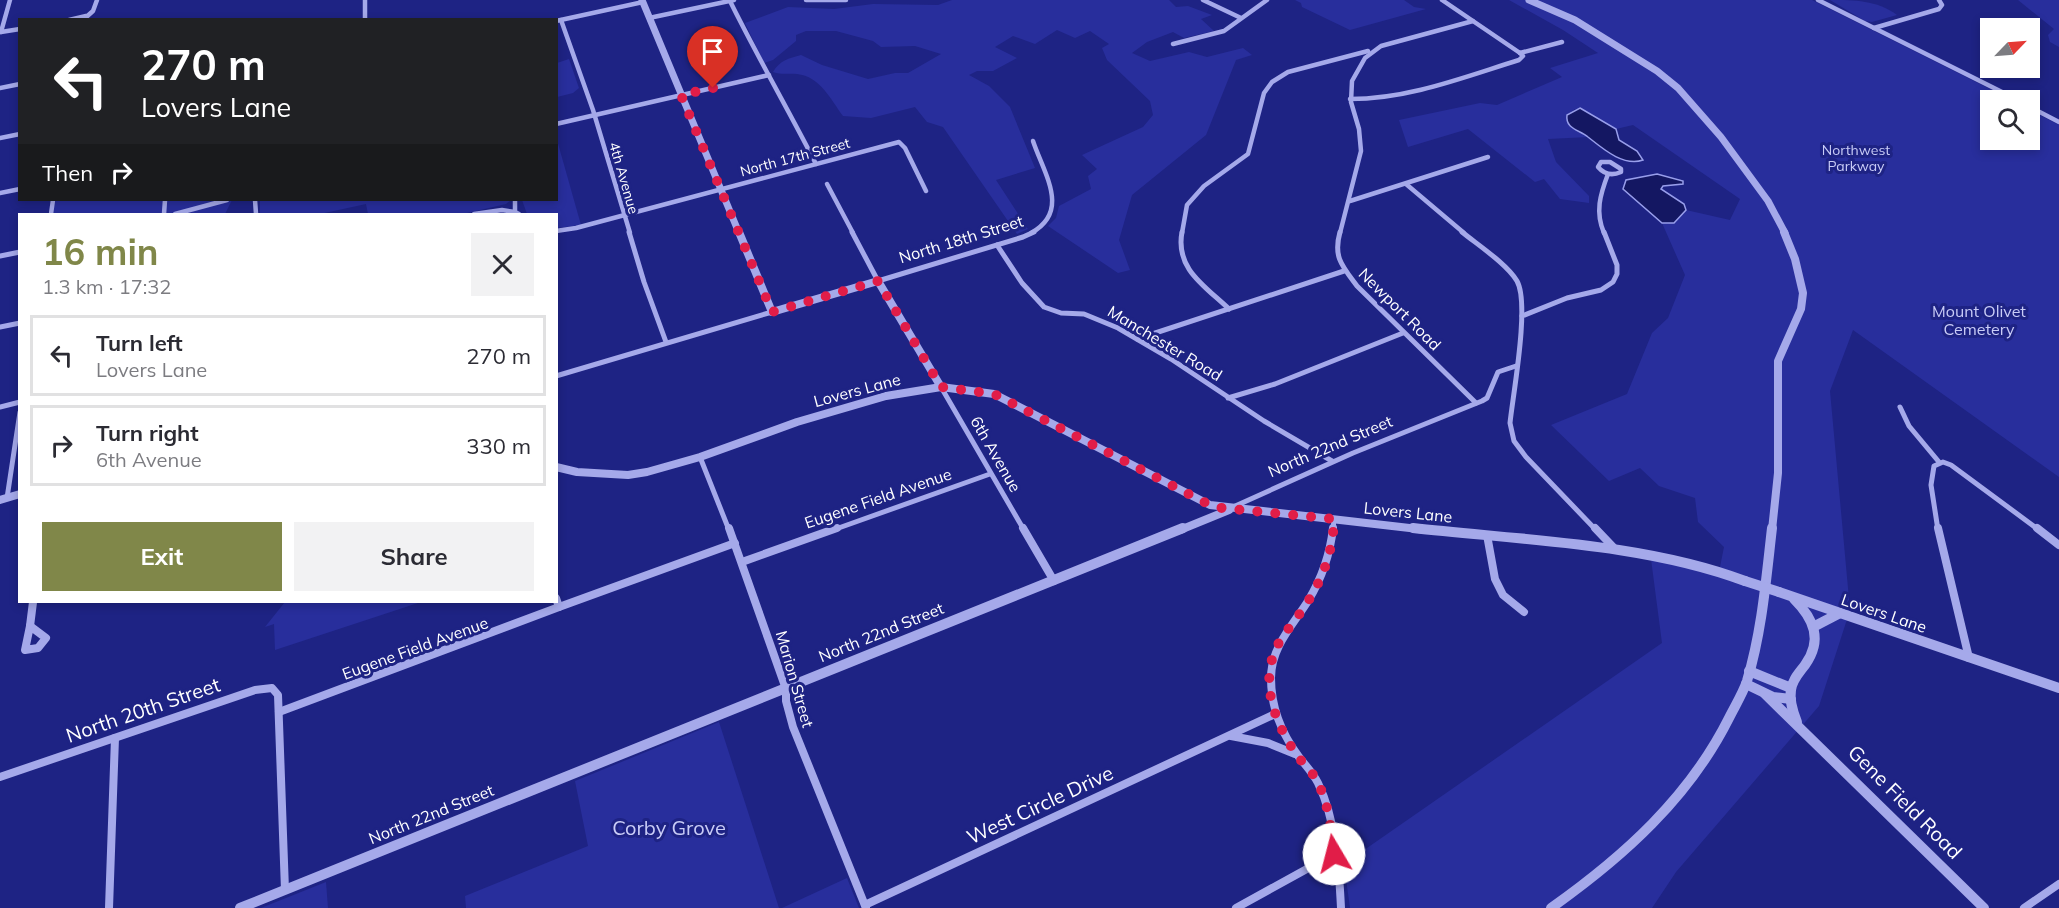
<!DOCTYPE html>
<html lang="en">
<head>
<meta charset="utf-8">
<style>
	body { margin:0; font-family:Mulish,sans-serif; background:#f2f2f3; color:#2b2b33; height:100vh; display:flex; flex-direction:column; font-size:22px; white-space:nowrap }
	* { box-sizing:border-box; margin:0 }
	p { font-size:20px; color:#7c7c81 }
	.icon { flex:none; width:33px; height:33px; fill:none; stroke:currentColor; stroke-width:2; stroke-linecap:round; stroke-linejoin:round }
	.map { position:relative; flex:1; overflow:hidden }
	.details { position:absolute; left:18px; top:213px; width:540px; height:390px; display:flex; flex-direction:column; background:#fff; border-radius:0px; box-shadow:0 3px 9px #0003 }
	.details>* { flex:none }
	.top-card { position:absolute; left:18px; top:18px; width:540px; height:183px; border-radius:0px; box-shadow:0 3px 9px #0003; background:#202124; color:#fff; overflow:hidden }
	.needle { width:39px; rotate:65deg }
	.tools { position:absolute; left:1980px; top:18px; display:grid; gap:12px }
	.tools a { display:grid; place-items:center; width:60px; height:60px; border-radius:0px; background:#fff; box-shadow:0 3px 9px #0003; font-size:30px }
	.pin { position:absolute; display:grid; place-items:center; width:51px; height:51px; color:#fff; margin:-62px -26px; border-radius:50% 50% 50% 0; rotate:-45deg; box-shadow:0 0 6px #0007 }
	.pin .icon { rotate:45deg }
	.me { position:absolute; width:66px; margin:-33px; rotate:352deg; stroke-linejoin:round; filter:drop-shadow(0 0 4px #0008) }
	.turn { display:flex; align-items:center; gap:21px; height:126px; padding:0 24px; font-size:27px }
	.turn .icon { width:78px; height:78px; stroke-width:2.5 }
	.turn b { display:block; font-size:42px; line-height:51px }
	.then { display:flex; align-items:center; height:57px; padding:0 24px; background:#0003; gap:12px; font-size:22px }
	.round { display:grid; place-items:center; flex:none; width:63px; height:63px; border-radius:0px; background:#f2f2f3 }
	.overview { display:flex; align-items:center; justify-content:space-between; height:102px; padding:0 24px }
	h1 { font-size:36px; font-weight:700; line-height:45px; color:#808749 }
	.action { display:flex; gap:12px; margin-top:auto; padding:12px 24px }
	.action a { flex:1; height:69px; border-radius:0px; background:#808749; color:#fff; font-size:24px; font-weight:700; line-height:69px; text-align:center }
	.action a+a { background:#f2f2f3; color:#2b2b33 }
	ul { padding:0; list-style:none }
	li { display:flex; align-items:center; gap:18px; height:81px; margin:0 12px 9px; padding:0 12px; border:3px solid #e1e1e2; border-radius:0px }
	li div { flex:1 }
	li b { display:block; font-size:22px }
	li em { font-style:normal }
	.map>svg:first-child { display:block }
	.green { fill:#282e9c }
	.water { fill:#141762; stroke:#989eeb; stroke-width:1.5 }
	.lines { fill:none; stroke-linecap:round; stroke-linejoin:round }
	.minor-far2 { stroke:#a5a9ea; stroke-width:4.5 }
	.minor-far1 { stroke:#a5a9ea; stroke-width:5 }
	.minor { stroke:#a5a9ea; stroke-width:8 }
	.tertiary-far2 { stroke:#a5a9ea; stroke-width:7 }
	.tertiary-far1 { stroke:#a5a9ea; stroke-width:8 }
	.tertiary { stroke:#a5a9ea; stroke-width:10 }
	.tertiary-bridge { stroke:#a5a9ea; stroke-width:10 }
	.route { stroke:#e11d48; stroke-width:10; stroke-dasharray:0 18 }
	.labels { text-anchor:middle; stroke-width:6; stroke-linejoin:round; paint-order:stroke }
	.far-park-label { font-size:14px; fill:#c9ccf7; stroke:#1e2384 }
	.far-street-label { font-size:14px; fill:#fff; stroke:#1e2384 }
	.street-label { font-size:16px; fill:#fff; stroke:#1e2384 }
	.park-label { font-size:16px; fill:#c9ccf7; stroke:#1e2384 }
	.near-street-label { font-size:20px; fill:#fff; stroke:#1e2384 }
	.near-park-label { font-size:20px; fill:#c9ccf7; stroke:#1e2384 }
</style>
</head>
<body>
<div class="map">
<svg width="2059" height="908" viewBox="0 0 2059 908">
	<rect width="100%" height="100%" fill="#1e2384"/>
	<g class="green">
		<path d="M952,0H1169L1176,7L1188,6L1212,15L1201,19L1214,31L1184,38L1173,32L1147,42L1132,53L1150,61L1189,52L1207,57L1243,48L1252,55L1236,60L1206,135L1132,195L1119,240L1130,270L1118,273L1048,226L1056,218L1059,206L1091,189L1088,176L1097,169L1082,155L1143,127L1153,115L1150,101L1107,60L1102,48L1109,44L1090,31L1075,38L1057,30L1035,44L1013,36L995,47L1017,58L993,71H977L969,75L989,86L1010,107L1035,168L996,180L1028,229L1017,234L943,127L927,122L915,107L871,118L843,116C831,100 820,76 797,74C788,73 782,75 773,72C779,61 789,58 801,55L822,65L868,79L895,73H908L941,54L915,46L881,47L873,41L836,31H806L796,35V41L773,60L764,63L745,23L788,7L834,9L873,4L938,5Z"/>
		<polygon points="1295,0 1404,0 1414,7 1426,9 1350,30 1302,7 1301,3"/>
		<polygon points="1509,0 1812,0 2012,100 1990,100 1990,140 2030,140 2030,110 2059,125 2059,477 1853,330 1830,391 1850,610 1819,706 1676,872 1652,908 1350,908 1344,864 1662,643 1651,559 1720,567 1724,547 1698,522 1695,498 1659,486 1640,468 1609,481 1551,425 1627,394 1652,333 1668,318 1685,275 1662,223 1668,224 1683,214 1686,210 1730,220 1740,199 1633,125 1616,129 1575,109 1567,115 1576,131 1589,137 1548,139 1556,162 1589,196 1589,203 1560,199 1544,179 1535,182 1468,129 1408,147 1399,120 1480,103 1497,105 1562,77 1550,68 1598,53 1563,30"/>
		<path d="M1830,0C1855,0 1876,0 1897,15L1872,22L1865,21Z"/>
		<polygon points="2018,0 2059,0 2059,47 2050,42 2048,35 2054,29"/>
		<polygon points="569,59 579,88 573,93 557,97 557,63"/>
		<polygon points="557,140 581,225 557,228 556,214 527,214 522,200 556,200"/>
		<polygon points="55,200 232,200 225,214 53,214"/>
		<polygon points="260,200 511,200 506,204 463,214 368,214 366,204 320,214 260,214"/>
		<polygon points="285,602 421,602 275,650 274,624 265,627"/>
		<polygon points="719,722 779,908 466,908 465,896 588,846 575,781"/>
		<polygon points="847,878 859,908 782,908"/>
		<polygon points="326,882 328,908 261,908"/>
	</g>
	<g class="water">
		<path d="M1580,108L1616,129L1619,140L1637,151L1643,160C1623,167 1602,148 1588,137C1580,130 1565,129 1567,115Z"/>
		<polygon points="1657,174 1683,181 1683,184 1663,186 1661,189 1684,204 1686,210 1674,223 1662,223 1623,189 1626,180"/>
	</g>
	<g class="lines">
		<g class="minor-far2">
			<polyline points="365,0 365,20"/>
			<polyline points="806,0 846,0"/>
			<polyline points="1203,0 1241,18"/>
			<polyline points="1442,0 1520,53"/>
			<polyline points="1818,0 2018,100"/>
			<path d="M730,1C757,56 788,109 816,164"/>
			<polyline points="649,18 734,0"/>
			<polyline points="69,20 86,16"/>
			<polyline points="83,20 93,11 97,0"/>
			<polyline points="561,20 593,110 630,233"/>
			<polyline points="556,21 643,2"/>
			<polyline points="1874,28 1939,9 1942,5 1939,0"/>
			<polyline points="1,32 10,0"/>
			<polyline points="1,32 20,29"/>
			<polyline points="1173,44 1224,31 1267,0"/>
			<polyline points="1520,53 1562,42"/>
			<polyline points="0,88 20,84"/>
			<path d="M1350,99C1409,99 1464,77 1519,60L1523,56L1520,53"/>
			<polyline points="2030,107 2059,122"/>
			<polyline points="556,124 769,75"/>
			<polyline points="0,138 20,134"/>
			<path d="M1601,162H1610L1621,169V172C1612,176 1604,174 1598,167Z"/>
			<polyline points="827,184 853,233"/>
			<polyline points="1406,184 1464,233"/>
			<polyline points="0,193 20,189"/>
			<polyline points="255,200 256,214"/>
			<polyline points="515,200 515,212 519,214"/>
			<polyline points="1350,201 1488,157"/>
			<polyline points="51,214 53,200"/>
			<polyline points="164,214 165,200"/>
			<polyline points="175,214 227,200"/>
			<polyline points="474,214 502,210 515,212"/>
			<polyline points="556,231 576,228 899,142 905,148 926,191"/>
			<path d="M1031,233C1071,211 1044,174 1033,141"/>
			<polyline points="1182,233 1187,205 1204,186 1248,154 1264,93 1272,82 1288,72 1368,51"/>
			<polyline points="1340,233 1361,151 1359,129 1351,102 1352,81 1365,58 1381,46 1473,21"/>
			<path d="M1604,233C1595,212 1600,195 1608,174"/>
		</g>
		<g class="minor-far1">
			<polyline points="629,232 644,282 666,342"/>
			<polyline points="852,232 878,281 1023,237 1034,232"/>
			<path d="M1182,232C1175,269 1205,286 1229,309"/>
			<path d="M1340,232C1333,257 1342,266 1357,286L1476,403"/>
			<path d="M1462,232C1478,245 1507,264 1517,281C1530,304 1513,394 1510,423L1514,441L1526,457L1596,530"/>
			<polyline points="997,245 1022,283 1044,307 1061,313 1084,314 1118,328 1171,359 1264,421 1332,461"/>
			<polyline points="0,256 20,252"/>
			<polyline points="1522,316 1567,298 1601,290 1613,282 1617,274 1617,265 1604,232"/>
			<polyline points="0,327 20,323"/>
			<polyline points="1137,339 1344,271"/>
			<polyline points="556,376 772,312"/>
			<polyline points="941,387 1024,530"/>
			<polyline points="1228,398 1275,384 1403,333"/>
			<polyline points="0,407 20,402"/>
			<polyline points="1900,407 1909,426 1939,462"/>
			<polyline points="700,457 729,530"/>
			<polyline points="7,498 20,412"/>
			<polyline points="1233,507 1353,453 1482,401 1487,398 1498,372 1516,366"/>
			<polyline points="833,530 990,474"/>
			<polyline points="1333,530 1334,519"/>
			<polyline points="1938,530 1931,485 1934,466 1943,462 1951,465 2039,530"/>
		</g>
		<g class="minor">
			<polyline points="729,528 786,689 786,701 793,727 866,908"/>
			<polyline points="1023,528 1054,581"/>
			<path d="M1333,528C1330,555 1322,578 1308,601C1293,625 1271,647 1271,678C1271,708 1281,733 1299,757C1306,766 1313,773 1318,783C1336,820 1339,867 1341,908"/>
			<polyline points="1595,528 1615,549"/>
			<polyline points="1938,528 1969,658"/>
			<polyline points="2037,528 2059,545"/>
			<polyline points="1487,535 1495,579 1503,595 1524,612"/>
			<polyline points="742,562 837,528"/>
			<polyline points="559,607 735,543"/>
			<polygon points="30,626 46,638 38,648 25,650"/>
			<polyline points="30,626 33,602"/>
			<polyline points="279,712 559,607 556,598"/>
			<polyline points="1231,736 1268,743 1295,754"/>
			<polyline points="0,777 255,690 272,688 278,695 285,890"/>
			<polyline points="865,905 1275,714"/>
			<polyline points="109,908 115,738"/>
			<polyline points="1236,908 1334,854"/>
			<polyline points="2024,908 2059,884"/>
		</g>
		<g class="tertiary-far2">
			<polyline points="642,0 739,233"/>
			<polyline points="1529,0 1575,20 1657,71 1678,88 1721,137 1768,201 1785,233"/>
		</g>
		<g class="tertiary-far1">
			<polyline points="739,232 772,312 878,281 941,387"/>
			<polyline points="556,467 577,472 628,475 647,472 700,457 797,422 886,396 941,387 994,394 1210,505 1427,530"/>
			<polyline points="0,500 20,494"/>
			<polyline points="1180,530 1229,510"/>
			<polyline points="1772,530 1778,473 1778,361 1801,309 1803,293 1795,259 1784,232"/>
		</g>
		<g class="tertiary">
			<path d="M1413,528C1520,540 1644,543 1745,581"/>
			<polyline points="1779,592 2059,688"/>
			<path d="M1794,599C1814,619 1823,640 1805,665C1799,673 1792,680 1791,690C1789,701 1793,712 1797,722"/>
			<polyline points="1815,626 1840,613"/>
			<polyline points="1749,671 1791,688"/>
			<polyline points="1746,684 1773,697 1791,699"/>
			<polyline points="1765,694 1984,908"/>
			<polyline points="240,908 1183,528"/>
			<path d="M1551,908C1623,857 1689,798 1729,718C1735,706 1743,693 1747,681C1762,631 1766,580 1772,528"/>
		</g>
		<polyline class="tertiary-bridge" points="1745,581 1779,592"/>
	</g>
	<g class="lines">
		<path class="route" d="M713,88L681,95L772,312L878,281L941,387L994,394L1210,505L1222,508L1334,519C1333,558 1318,590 1295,620C1285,634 1274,646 1271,664C1264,695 1279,729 1296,754C1303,764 1313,772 1318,783C1329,805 1331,830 1334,854"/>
	</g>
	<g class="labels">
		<g class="far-park-label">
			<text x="1856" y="155">Northwest<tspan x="1856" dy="16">Parkway</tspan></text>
		</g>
		<g class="far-street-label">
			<text transform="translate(795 157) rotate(-15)" y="5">North 17th Street</text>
			<text transform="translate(624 178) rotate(74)" y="5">4th Avenue</text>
		</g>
		<g class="street-label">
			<text transform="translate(961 239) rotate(-17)" y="6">North 18th Street</text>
			<text transform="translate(1400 309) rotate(45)" y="6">Newport Road</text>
			<text transform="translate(1165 343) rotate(31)" y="6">Manchester Road</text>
			<text transform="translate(857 390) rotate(-15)" y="6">Lovers Lane</text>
			<text transform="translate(1330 446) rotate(-23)" y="6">North 22nd Street</text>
			<text transform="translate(996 454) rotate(60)" y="6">6th Avenue</text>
			<text transform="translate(878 498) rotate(-19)" y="6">Eugene Field Avenue</text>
			<text transform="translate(1408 512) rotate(6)" y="6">Lovers Lane</text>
			<text transform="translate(1884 613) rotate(19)" y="6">Lovers Lane</text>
			<text transform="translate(881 632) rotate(-22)" y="6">North 22nd Street</text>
			<text transform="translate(415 648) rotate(-20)" y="6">Eugene Field Avenue</text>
			<text transform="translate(795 679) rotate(74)" y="6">Marion Street</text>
			<text transform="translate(431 814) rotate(-22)" y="6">North 22nd Street</text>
		</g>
		<g class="park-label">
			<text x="1979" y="317">Mount Olivet<tspan x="1979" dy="18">Cemetery</tspan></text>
		</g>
		<g class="near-street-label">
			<text transform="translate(143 710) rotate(-19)" y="7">North 20th Street</text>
			<text transform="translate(1905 802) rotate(45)" y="7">Gene Field Road</text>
			<text transform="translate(1040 805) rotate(-25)" y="7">West Circle Drive</text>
		</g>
		<g class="near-park-label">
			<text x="669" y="835">Corby Grove</text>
		</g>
	</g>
</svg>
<div class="tools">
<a><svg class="needle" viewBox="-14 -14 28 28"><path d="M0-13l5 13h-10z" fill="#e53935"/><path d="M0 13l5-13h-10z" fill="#7c7c81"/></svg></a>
<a><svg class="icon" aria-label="search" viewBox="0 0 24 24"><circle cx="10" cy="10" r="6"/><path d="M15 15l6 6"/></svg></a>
</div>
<div class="pin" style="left:713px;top:88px;background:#d93025"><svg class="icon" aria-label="arrive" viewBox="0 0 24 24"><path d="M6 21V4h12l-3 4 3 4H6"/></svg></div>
<svg class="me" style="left:1334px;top:854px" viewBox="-20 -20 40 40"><circle r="19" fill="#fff"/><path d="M0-13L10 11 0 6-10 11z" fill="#e11d48"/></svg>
<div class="top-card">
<div class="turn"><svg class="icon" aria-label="left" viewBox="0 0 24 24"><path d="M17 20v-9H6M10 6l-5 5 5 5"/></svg><div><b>270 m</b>Lovers Lane</div></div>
<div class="then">Then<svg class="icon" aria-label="right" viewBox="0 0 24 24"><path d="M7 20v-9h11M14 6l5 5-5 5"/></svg></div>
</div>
<section class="details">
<div class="overview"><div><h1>16 min</h1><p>1.3 km · 17:32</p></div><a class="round"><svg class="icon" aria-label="close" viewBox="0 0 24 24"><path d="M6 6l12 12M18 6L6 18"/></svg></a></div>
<ul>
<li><svg class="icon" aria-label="left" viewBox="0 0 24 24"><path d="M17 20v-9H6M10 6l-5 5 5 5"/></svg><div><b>Turn left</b><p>Lovers Lane</p></div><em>270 m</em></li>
<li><svg class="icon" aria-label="right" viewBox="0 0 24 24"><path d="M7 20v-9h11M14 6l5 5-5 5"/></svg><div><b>Turn right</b><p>6th Avenue</p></div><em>330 m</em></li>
</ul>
<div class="action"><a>Exit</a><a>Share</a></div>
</section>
</div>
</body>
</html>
